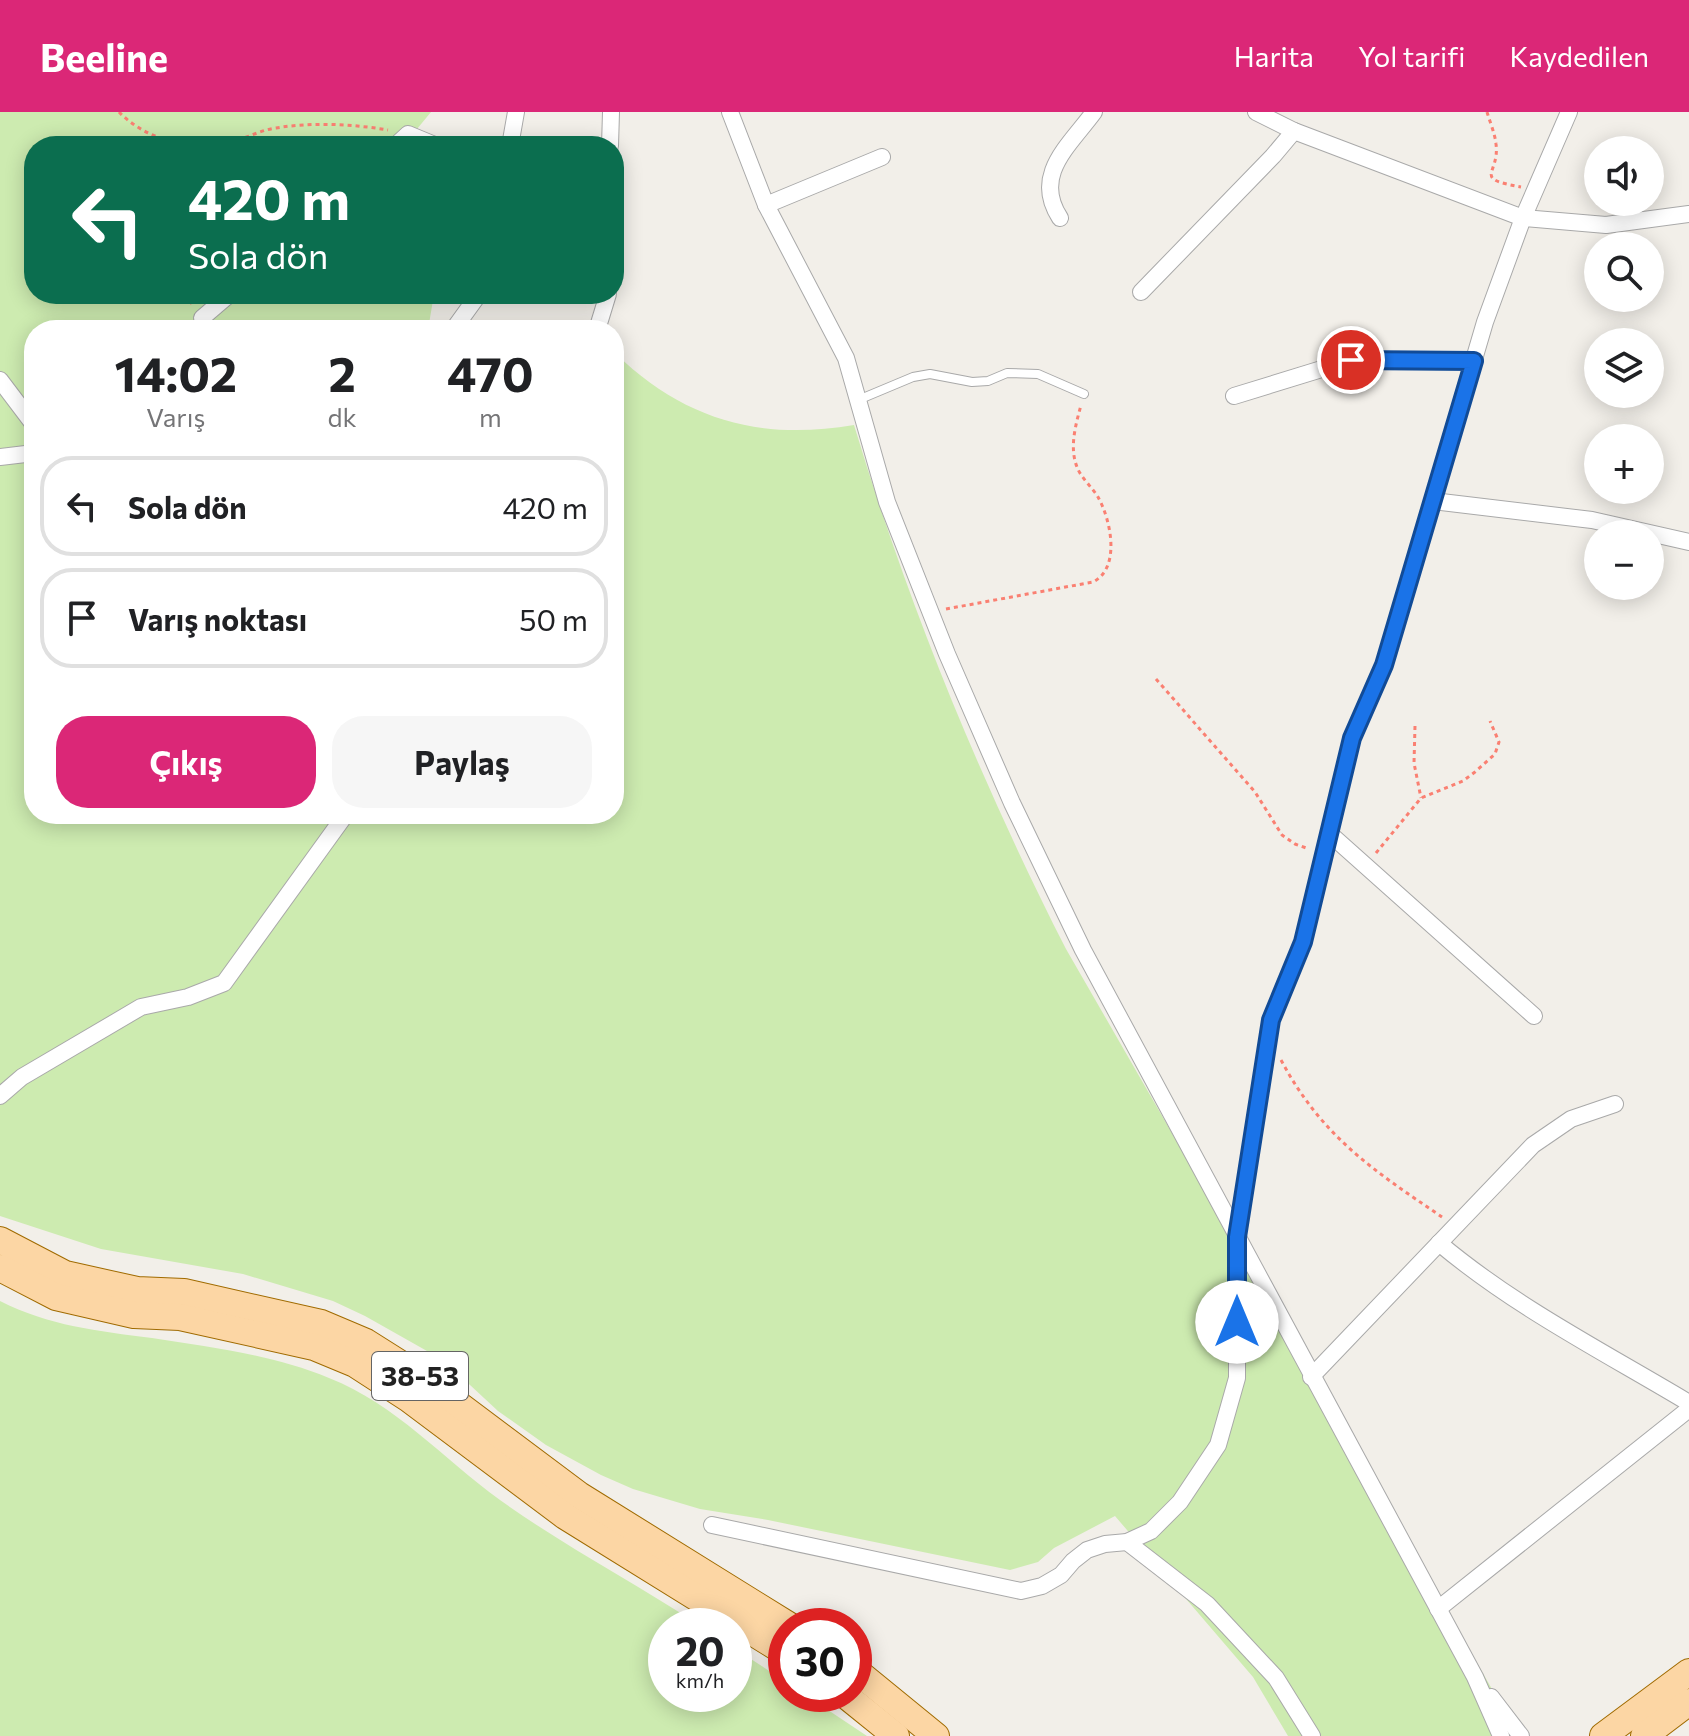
<!DOCTYPE html>
<html lang="tr">
<head>
<meta charset="utf-8">
<style>
	body { margin:0; font-family:Commissioner,sans-serif; background:#f6f6f6; color:#202124; height:100vh; display:flex; flex-direction:column; font-size:30px; white-space:nowrap }
	* { box-sizing:border-box; margin:0 }
	p { font-size:26px; color:#757577 }
	.icon { flex:none; width:44px; height:44px; fill:none; stroke:currentColor; stroke-width:2; stroke-linecap:round; stroke-linejoin:round }
	.map { position:relative; flex:1; overflow:hidden }
	.drawer { position:absolute; left:24px; top:208px; width:600px; height:504px; display:flex; flex-direction:column; background:#fff; border-radius:32px; box-shadow:0 4px 20px #0003 }
	.drawer>* { flex:none }
	.guide { position:absolute; left:24px; top:24px; width:600px; height:168px; border-radius:32px; box-shadow:0 4px 20px #0003; background:#0b6e4f; color:#fff; overflow:hidden }
	.controls { position:absolute; left:1584px; top:24px; display:grid; gap:16px }
	.controls a { display:grid; place-items:center; width:80px; height:80px; border-radius:50%; background:#fff; box-shadow:0 4px 20px #0003; font-size:40px }
	.speed { position:absolute; left:648px; top:1496px; display:flex; gap:16px; font-size:40px; font-weight:700; text-align:center }
	.speed>* { display:grid; place-content:center; width:104px; height:104px; border-radius:50%; background:#fff; box-shadow:0 4px 20px #0003; line-height:1 }
	.speed small { font-size:20px; font-weight:400 }
	.speed .limit { border:12px solid #d22; background:#fff; color:#111 }
	.pin { position:absolute; display:grid; place-items:center; width:68px; height:68px; color:#fff; margin:-34px; border:4px solid #fff; border-radius:50%; box-shadow:0 2px 8px #0007 }
	.me { position:absolute; width:88px; margin:-44px; rotate:0deg; stroke-linejoin:round; filter:drop-shadow(0 0 6px #0008) }
	.turn { display:flex; align-items:center; gap:28px; height:168px; padding:0 32px; font-size:36px }
	.turn .icon { width:104px; height:104px; stroke-width:2.5 }
	.turn b { display:block; font-size:56px; line-height:68px }
	.eta { display:flex; justify-content:space-evenly; align-items:center; height:136px; text-align:center }
	.eta b { font-size:48px; font-weight:700; line-height:56px }
	.action { display:flex; gap:16px; margin-top:auto; padding:16px 32px }
	.action a { flex:1; height:92px; border-radius:32px; background:#db2777; color:#fff; font-size:32px; font-weight:700; line-height:92px; text-align:center }
	.action a+a { background:#f6f6f6; color:#202124 }
	ul { padding:0; list-style:none }
	li { display:flex; align-items:center; gap:24px; height:100px; margin:0 16px 12px; padding:0 16px; border:4px solid #e0e0e0; border-radius:32px }
	li div { flex:1 }
	li b { display:block; font-size:30px }
	li em { font-style:normal }
	header { display:flex; align-items:center; gap:48px; box-sizing:border-box; height:112px; padding:0 40px; background:#db2777; color:#fff }
	header strong { font-size:38px }
	nav { display:flex; gap:44px; margin-inline-start:auto; font-size:28px }
	.map>svg:first-child { display:block }
	.grass { fill:#cdebb0 }
	.lines { fill:none; stroke-linecap:round; stroke-linejoin:round }
	.service-casing { stroke:#a9a9a9; stroke-width:10 }
	.minor-casing { stroke:#a9a9a9; stroke-width:18 }
	.primary-casing { stroke:#a06b00; stroke-width:28 }
	.path { stroke:#fa8072; stroke-width:3; stroke-dasharray:4 4; stroke-linecap:butt }
	.service { stroke:#fff; stroke-width:8 }
	.minor { stroke:#fff; stroke-width:16 }
	.primary { stroke:#fcd6a4; stroke-width:26 }
	.route-casing { stroke:#114b97; stroke-width:20 }
	.route { stroke:#1a73e8; stroke-width:14 }
	.labels { text-anchor:middle; stroke-width:7; stroke-linejoin:round; paint-order:stroke }
	.shield { fill:#fff; stroke:#646464; stroke-width:2 }
	.shield-label { font-size:28px; font-weight:bold; fill:#222 }
</style>
</head>
<body>
<header>
<strong>Beeline</strong>
<nav><a>Harita</a><a>Yol tarifi</a><a>Kaydedilen</a></nav>
</header>
<div class="map">
<svg width="1689" height="1624" viewBox="0 0 1689 1624">
	<rect width="100%" height="100%" fill="#f2efe9"/>
	<g class="grass">
		<path d="M0,0H431L403,34H34V182H434L428,218H34V702H614L615,241C684,308 760,329 854,313C909,495 980,668 1066,837L1519,1624H1288L1253,1565L1115,1404L1054,1436L1038,1450L1010,1458L768,1408L700,1397L633,1377L601,1363L546,1333L498,1299L456,1260L427,1239L365,1204L333,1189L243,1162L101,1137L0,1104Z"/>
		<path d="M0,1189C49,1214 98,1219 152,1226C211,1235 273,1243 329,1266C397,1293 442,1346 500,1388C564,1434 635,1471 701,1514H666V1582H734V1536L786,1570V1582H804L867,1624H0Z"/>
	</g>
	<g class="lines">
		<defs>
			<polyline id="service" points="858,288 913,265 930,262 972,270 988,269 1007,261 1038,262 1084,282"/>
			<g id="minor">
				<polyline points="730,0 766,93 846,246 887,390 947,542 1012,691 1083,838 1475,1565 1501,1624"/>
				<polyline points="1256,0 1294,19 1523,106 1606,113 1689,102"/>
				<polyline points="395,34 408,22 437,34"/>
				<polyline points="510,34 516,0"/>
				<polyline points="610,34 611,0"/>
				<polyline points="766,93 882,45"/>
				<path d="M1060,106C1032,63 1069,34 1094,0"/>
				<polyline points="1141,180 1273,44 1294,19"/>
				<polyline points="202,206 230,182"/>
				<polyline points="453,218 479,182"/>
				<polyline points="597,218 608,182"/>
				<polyline points="0,268 34,313"/>
				<polyline points="1234,284 1351,248 1474,249"/>
				<polyline points="0,345 34,341"/>
				<polyline points="1433,389 1592,408 1689,430"/>
				<polyline points="1330,722 1534,904"/>
				<polyline points="0,984 22,965 141,895 188,885 224,871 346,702"/>
				<path d="M1439,1131C1515,1195 1604,1240 1689,1291"/>
				<polyline points="1311,1265 1533,1033 1571,1007 1615,992"/>
				<polyline points="712,1413 1021,1479 1042,1474 1061,1463 1073,1449 1087,1438 1105,1432 1127,1430 1151,1419 1180,1390 1218,1333 1237,1266 1237,1125 1271,908 1303,830 1352,626 1384,553 1485,210 1523,106 1569,0"/>
				<polyline points="1127,1430 1207,1492 1276,1566 1312,1624"/>
				<polyline points="1438,1497 1689,1297"/>
				<polyline points="1491,1585 1521,1624"/>
			</g>
			<g id="primary">
				<polyline points="0,1128 65,1162 137,1178 184,1180 321,1211 366,1230 423,1266 579,1383 790,1514"/>
				<polyline points="0,1156 56,1185 134,1203 180,1205 314,1235 355,1252 409,1287 565,1404 786,1541"/>
				<polyline points="854,1557 936,1624"/>
				<polyline points="844,1582 896,1624"/>
				<polyline points="1603,1624 1689,1560"/>
				<polyline points="1644,1624 1689,1590"/>
			</g>
		</defs>
		<use href="#service" class="service-casing"/>
		<use href="#minor" class="minor-casing"/>
		<use href="#primary" class="primary-casing"/>
		<g class="path">
			<path d="M119,0C147,29 196,41 235,29C249,25 261,18 276,16C312,10 352,12 388,18"/>
			<path d="M1487,0C1490,10 1495,22 1496,32C1500,63 1471,66 1521,75"/>
			<polyline points="185,182 192,192"/>
			<path d="M946,497L1093,470C1121,456 1111,408 1098,385C1092,375 1081,366 1077,355C1069,335 1076,312 1081,293"/>
			<polyline points="1156,567 1255,680 1282,723 1295,732 1309,737"/>
			<polyline points="1415,614 1414,651 1421,686"/>
			<polyline points="1376,741 1421,686 1463,669 1475,660 1495,642 1499,630 1490,609"/>
			<path d="M1281,948C1322,1025 1373,1058 1442,1105"/>
		</g>
		<use href="#service" class="service"/>
		<use href="#minor" class="minor"/>
		<use href="#primary" class="primary"/>
	</g>
	<g class="lines">
		<defs>
			<polyline id="route" points="1237,1210 1237,1125 1271,908 1303,830 1352,626 1384,553 1474,249 1351,248"/>
		</defs>
		<use href="#route" class="route-casing"/>
		<use href="#route" class="route"/>
	</g>
	<g class="labels">
		<rect class="shield" x="372" y="1240" width="96" height="48" rx="6"/>
		<g class="shield-label">
			<text x="420" y="1274">38-53</text>
		</g>
	</g>
</svg>
<div class="controls">
<a><svg class="icon" aria-label="sound" viewBox="0 0 24 24"><path d="M4 9h4l5-4v14l-5-4H4zM17 9q2 3 0 6"/></svg></a>
<a><svg class="icon" aria-label="search" viewBox="0 0 24 24"><circle cx="10" cy="10" r="6"/><path d="M15 15l6 6"/></svg></a>
<a><svg class="icon" aria-label="layers" viewBox="0 0 24 24"><path d="M12 4l9 5-9 5-9-5zM3 14l9 5 9-5"/></svg></a>
<a>+</a>
<a>−</a>
</div>
<div class="speed"><div>20<small>km/h</small></div><div class="limit">30</div></div>
<div class="pin" style="left:1351px;top:248px;background:#d93025"><svg class="icon" aria-label="arrive" viewBox="0 0 24 24"><path d="M6 21V4h12l-3 4 3 4H6"/></svg></div>
<svg class="me" style="left:1237px;top:1210px" viewBox="-20 -20 40 40"><circle r="19" fill="#fff"/><path d="M0-13L10 11 0 6-10 11z" fill="#1a73e8"/></svg>
<div class="guide">
<div class="turn"><svg class="icon" aria-label="left" viewBox="0 0 24 24"><path d="M17 20v-9H6M10 6l-5 5 5 5"/></svg><div><b>420 m</b>Sola dön</div></div>
</div>
<section class="drawer">
<div class="eta">
<div><b>14:02</b><p>Varış</p></div>
<div><b>2</b><p>dk</p></div>
<div><b>470</b><p>m</p></div>
</div>
<ul>
<li><svg class="icon" aria-label="left" viewBox="0 0 24 24"><path d="M17 20v-9H6M10 6l-5 5 5 5"/></svg><div><b>Sola dön</b></div><em>420 m</em></li>
<li><svg class="icon" aria-label="arrive" viewBox="0 0 24 24"><path d="M6 21V4h12l-3 4 3 4H6"/></svg><div><b>Varış noktası</b></div><em>50 m</em></li>
</ul>
<div class="action"><a>Çıkış</a><a>Paylaş</a></div>
</section>
</div>
</body>
</html>
